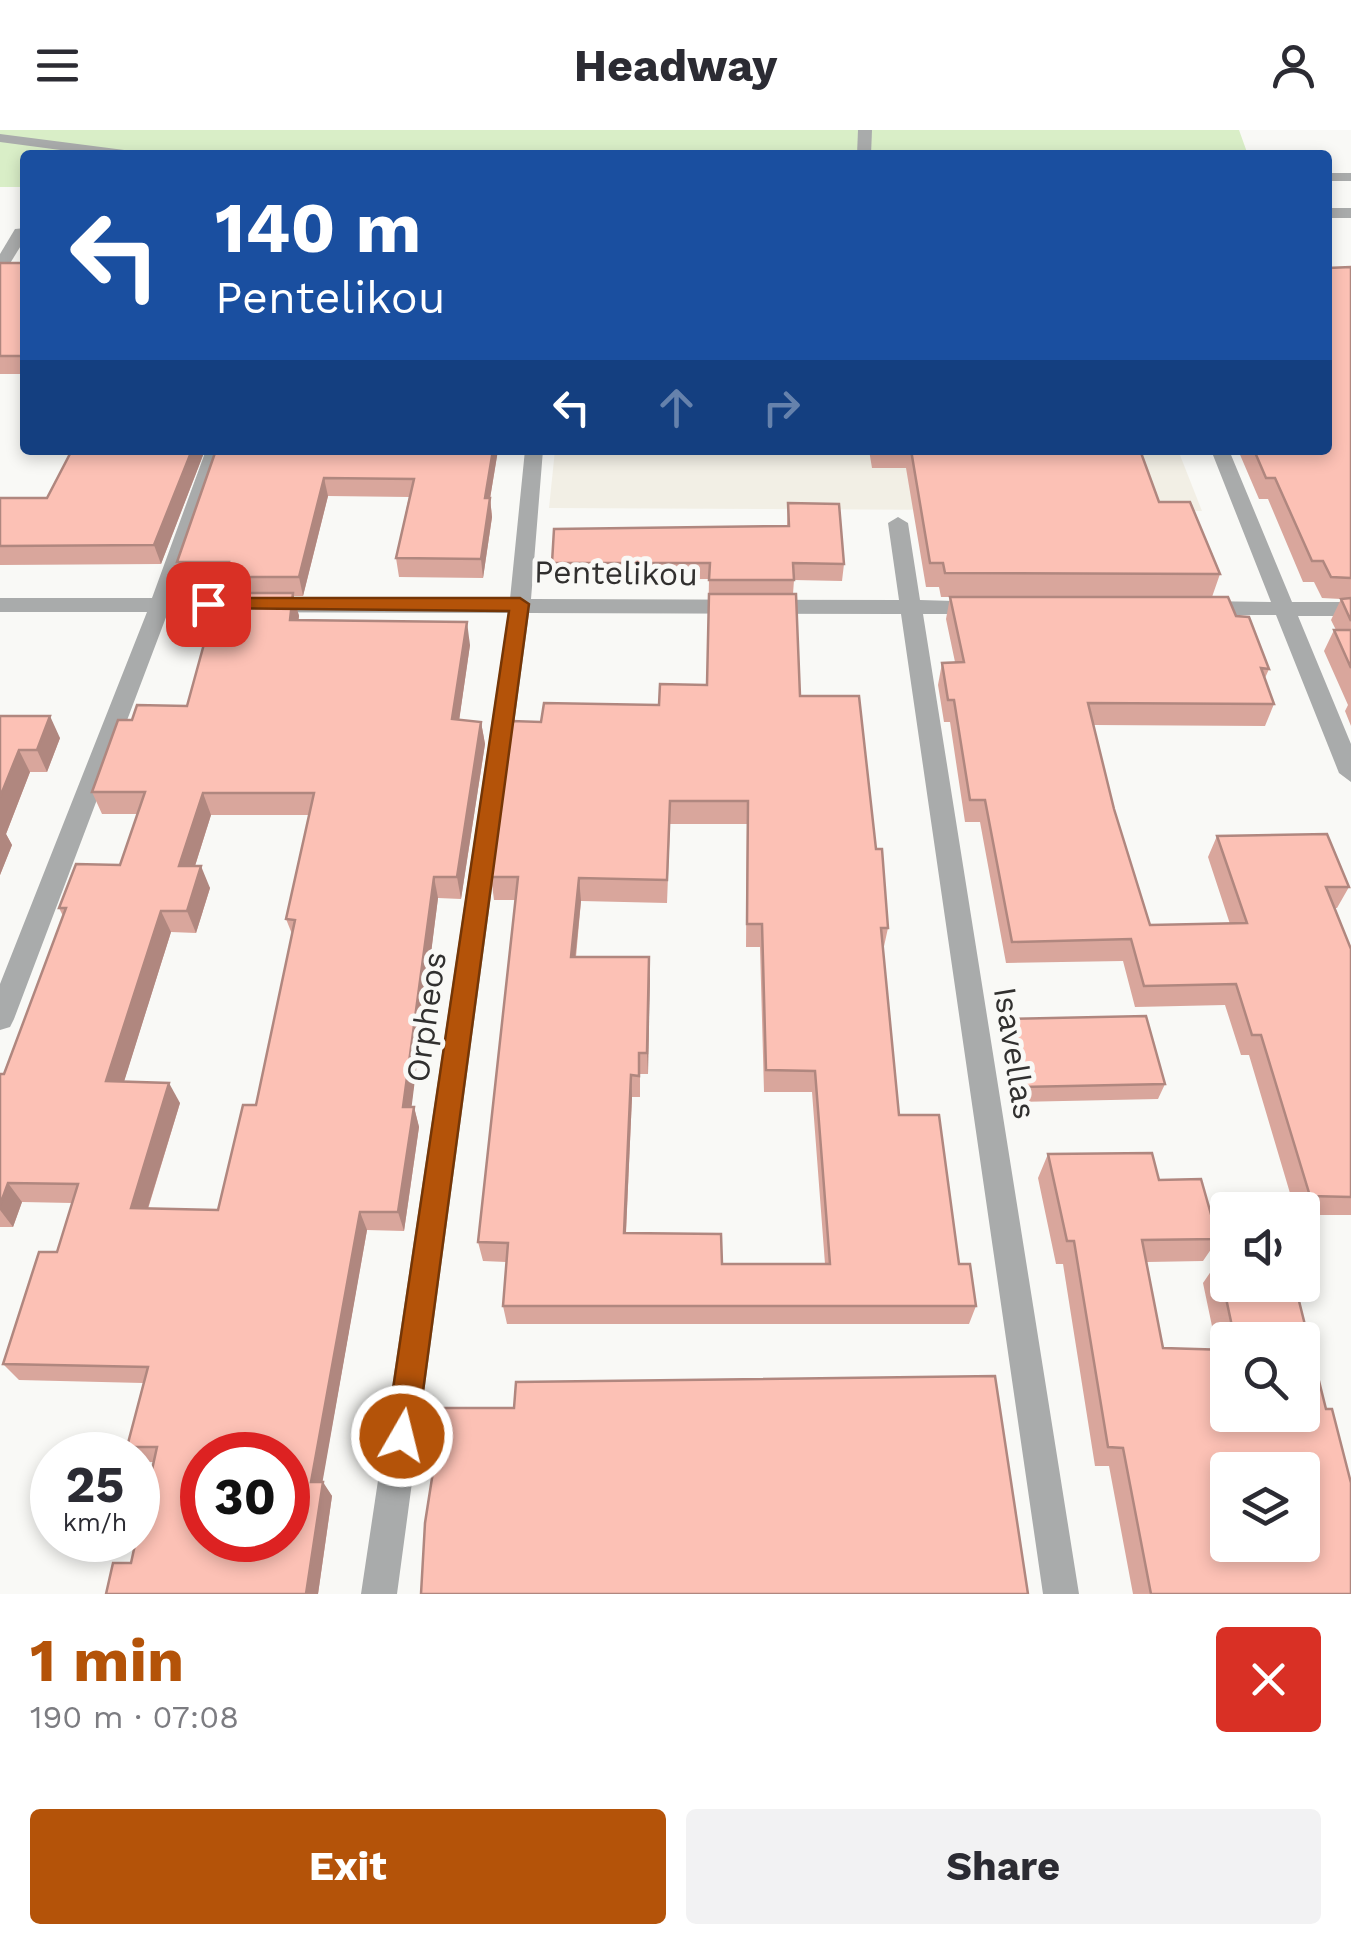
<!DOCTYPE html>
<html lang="en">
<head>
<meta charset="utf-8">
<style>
	body { margin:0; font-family:"Work Sans",sans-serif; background:#f2f2f3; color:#2b2b33; height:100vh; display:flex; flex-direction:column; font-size:38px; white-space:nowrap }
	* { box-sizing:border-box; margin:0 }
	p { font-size:32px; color:#7c7c81 }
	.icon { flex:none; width:55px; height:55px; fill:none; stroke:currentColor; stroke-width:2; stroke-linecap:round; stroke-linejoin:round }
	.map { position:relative; height:1464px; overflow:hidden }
	.sheet { display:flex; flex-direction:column; background:#fff; flex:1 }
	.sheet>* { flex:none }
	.guide { position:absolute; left:20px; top:20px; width:1312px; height:305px; border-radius:10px; box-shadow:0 5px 15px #0003; background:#1a4fa0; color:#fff; overflow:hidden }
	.fabs { position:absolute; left:1210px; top:1062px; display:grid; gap:20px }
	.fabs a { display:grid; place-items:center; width:110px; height:110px; border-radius:10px; background:#fff; box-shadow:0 5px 15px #0003; font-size:50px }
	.speed { position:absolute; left:30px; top:1302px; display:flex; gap:20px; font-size:50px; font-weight:700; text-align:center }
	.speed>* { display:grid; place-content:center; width:130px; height:130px; border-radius:50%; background:#fff; box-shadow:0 5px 15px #0003; line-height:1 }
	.speed small { font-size:25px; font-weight:400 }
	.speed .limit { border:15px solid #d22; background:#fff; color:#111 }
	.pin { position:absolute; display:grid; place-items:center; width:85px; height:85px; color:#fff; margin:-42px; border-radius:20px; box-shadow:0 5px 15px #0006 }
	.me { position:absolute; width:110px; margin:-55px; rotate:8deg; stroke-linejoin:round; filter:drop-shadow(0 0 8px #0008) }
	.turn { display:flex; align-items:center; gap:35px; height:210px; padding:0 30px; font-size:45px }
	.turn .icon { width:130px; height:130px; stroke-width:2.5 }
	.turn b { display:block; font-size:70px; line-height:85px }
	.lanes { display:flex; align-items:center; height:95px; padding:0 30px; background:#0003; justify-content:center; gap:50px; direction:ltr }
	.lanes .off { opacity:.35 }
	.round { display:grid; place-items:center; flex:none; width:105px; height:105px; border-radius:10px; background:#f2f2f3 }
	.head { display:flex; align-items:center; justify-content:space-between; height:170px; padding:0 30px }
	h1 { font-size:60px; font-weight:700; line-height:75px; color:#b45309 }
	.button { display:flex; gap:20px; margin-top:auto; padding:20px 30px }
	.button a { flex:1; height:115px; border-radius:10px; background:#b45309; color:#fff; font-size:40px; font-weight:700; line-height:115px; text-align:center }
	.button a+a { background:#f2f2f3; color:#2b2b33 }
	header { display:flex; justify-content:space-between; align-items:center; height:130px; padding:0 30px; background:#fff; font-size:45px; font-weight:700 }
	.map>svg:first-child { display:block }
	.built { fill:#f2efe5 }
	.green { fill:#d9eec7 }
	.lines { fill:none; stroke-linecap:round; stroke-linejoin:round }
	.minor { fill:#a9abab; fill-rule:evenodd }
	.wall { fill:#d9a69c; fill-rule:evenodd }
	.shaded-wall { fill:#b0877f }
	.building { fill:#fcc1b5; stroke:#b0877f; stroke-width:2.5; fill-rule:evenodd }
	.route { fill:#b45309; stroke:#753606; stroke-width:2.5 }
	.labels { text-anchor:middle; stroke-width:10; stroke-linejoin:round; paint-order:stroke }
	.street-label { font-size:32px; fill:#31302f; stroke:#f9f9f6 }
</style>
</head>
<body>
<header><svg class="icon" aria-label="menu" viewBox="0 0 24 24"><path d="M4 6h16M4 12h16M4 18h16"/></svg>Headway<svg class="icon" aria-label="person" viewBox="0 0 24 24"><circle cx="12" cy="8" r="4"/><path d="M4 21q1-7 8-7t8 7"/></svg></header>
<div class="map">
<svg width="1351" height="1464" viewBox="0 0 1351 1464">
	<rect width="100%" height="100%" fill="#f9f9f6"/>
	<polygon class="built" points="555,320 1178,320 1202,381 549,378"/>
	<polygon class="green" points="0,0 1239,0 1248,25 25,25 25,57 0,57"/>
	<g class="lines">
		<g class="minor">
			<polygon points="858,0 872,0 871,25 857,25"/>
			<polygon points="0,4 132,21 139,25 98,25 0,12"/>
			<rect x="1328" y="43" width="23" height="8"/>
			<rect x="1328" y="78" width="23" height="10"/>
			<polygon points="25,98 25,109 6,140 0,142 0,124 15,99"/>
			<polygon points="206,320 224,320 174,468 510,469 525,320 543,320 531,469 899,470 888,393 898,387 908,393 920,470 989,472 992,477 981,484 923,484 1079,1464 1043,1464 901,484 529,483 397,1464 361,1464 508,483 168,482 14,889 10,897 0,900 0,854 147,482 0,482 0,468 152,468"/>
			<polygon points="1211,320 1229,320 1292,472 1351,472 1351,486 1298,486 1351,614 1351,652 1339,643 1276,485 1201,485 1190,478 1201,471 1271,472"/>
		</g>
	</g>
	<g class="wall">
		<rect x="0" y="133" width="25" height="111"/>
		<polygon points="1351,137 1351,596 1345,581 1348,575 1324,521 1334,500 1336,500 1331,490 1341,469 1322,468 1314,452 1303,452 1268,369 1259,369 1238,320 1328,320"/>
		<polygon points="205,320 161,434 0,435 0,368 47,368"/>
		<path d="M216,320H498L490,368L492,387L483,448L399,447L396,428L409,367L328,366L303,466H293L299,486L298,490L470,515L459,590L481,592L485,614L461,769L438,768L411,977H414L419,997L404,1101L367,1100L322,1352L332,1366L318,1464H106L131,1433L153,1332H140L138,1329V1325H134L127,1317L143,1253L19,1250L3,1234L57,1122L72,1073L22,1072L13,1097H0V944H4L63,786L59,778L120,735L137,684H102L92,662L132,590L187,576L230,463L226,451H183L177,432ZM211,685H309L286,789L292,804L256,975L218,1080L148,1079L180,973L124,951L171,802L196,803L210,758L195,736Z"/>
		<polygon points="869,320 1140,320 1159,372 1220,444 1212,467 1236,486 1269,539 1265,548 1274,574 1265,596 1094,595 1114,679 1150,795 1230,794 1208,727 1217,706 1349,757 1337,778 1335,778 1351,819 1351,1085 1302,1085 1302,1080 1295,1080 1249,925 1241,925 1225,875 1135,877 1123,831 1006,833 980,692 965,692 950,592 944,592 938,555 942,533 955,532 946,489 950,467 941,467 939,457 926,457 906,338 872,338"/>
		<path d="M788,373L844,434L842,451L794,450L793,464L800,566L876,719L888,798L883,821L899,985L976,1176L969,1194H507L503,1176L506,1132L483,1131L478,1112L515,770H494L491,747L541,592L659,575L707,555L709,449L554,450L552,433L787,396ZM670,694H747L746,817H760L764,962H812L825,1134H722L626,1103L632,967H640V944H648L649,827H576L581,771L667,773Z"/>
		<polygon points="0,586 60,608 47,642 30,642 6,704 12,715 0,745"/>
		<polygon points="1008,889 1165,954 1158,969 1016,972 1003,905"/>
		<path d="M1152,1023L1159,1050L1201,1049L1218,1109L1203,1131L1147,1132L1163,1218L1217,1220L1203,1153L1218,1131H1228V1155H1295L1326,1279H1332L1351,1353V1464H1133L1109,1336H1095L1063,1134H1056L1038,1048L1048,1024ZM1228,1210H1302V1285H1228ZM1228,1340H1302V1415H1228Z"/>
	</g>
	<g class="shaded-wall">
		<polygon points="192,320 205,320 161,434 154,415"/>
		<polygon points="493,320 498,320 487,387 485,368"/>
		<polygon points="324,348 328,366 303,466 299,447"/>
		<polygon points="490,368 492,387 483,448 481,429"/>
		<polygon points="293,463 299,486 296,513 290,490"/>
		<polygon points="467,492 470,515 456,612 452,589"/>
		<polygon points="50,586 60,608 47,642 37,620"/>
		<polygon points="481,592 485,614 461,769 457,747"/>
		<polygon points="19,620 30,642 6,704 12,715 0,745 0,667"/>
		<polygon points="203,663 211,685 188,758 179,736"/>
		<polygon points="201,736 210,758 196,803 187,781"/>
		<polygon points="434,747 438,768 409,997 403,977"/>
		<polygon points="579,748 581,771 573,849 571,827"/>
		<polygon points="161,781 171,802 118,971 106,951"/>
		<polygon points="649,827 650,850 648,944 647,923"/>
		<polygon points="631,945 632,967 625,1122 624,1103"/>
		<polygon points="169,953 180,973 142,1097 131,1078"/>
		<polygon points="414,977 419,997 404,1101 398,1082"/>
		<polygon points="8,1053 22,1072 13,1097 0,1080 0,1075"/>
		<polygon points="360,1082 367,1100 320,1366 311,1352"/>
		<polygon points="323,1352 332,1366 318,1464 306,1464"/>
	</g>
	<g class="building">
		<rect x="0" y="133" width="25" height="93"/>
		<polygon points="1351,137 1351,448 1331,447 1323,431 1312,431 1275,348 1266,348 1254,320 1328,320 1328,138"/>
		<polygon points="72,320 192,320 154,415 0,416 0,368 47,368"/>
		<polygon points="216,320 493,320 485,368 490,368 481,429 396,428 414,349 324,348 299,447 225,447 229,432 177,432"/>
		<polygon points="911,320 1140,320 1159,372 1190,372 1220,444 945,443 943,433 930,433"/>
		<polygon points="788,373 839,374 844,434 793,433 794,450 709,450 710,433 552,433 554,399 789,396"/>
		<path d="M218,463H293L290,490L467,492L452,589L481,592L457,747H434L403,977H414L398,1082H360L311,1352H323L306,1464H106L113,1433H131L136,1410H138V1403L157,1317H127L148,1237L3,1234L39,1122H57L78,1054L8,1053L0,1075V944H4L66,778H59L76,734L120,735L145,662H92L118,590H132L137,575L187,576ZM203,663H314L286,789L295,790L256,975H243L218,1080L131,1078L169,953L106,951L161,781H187L201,736H179ZM202,1325H288V1410H202Z"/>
		<path d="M709,464H796L800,566H859L876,719H882L888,798H881L899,985H939L959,1134H970L976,1176H503L508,1113L478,1112L518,747H491L512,591L541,592L544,573L659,575L660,554L707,555ZM670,671H748L747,794H762L766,940L815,941L830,1134H722L721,1104L624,1103L631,945L639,946V923H647L649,827H571L579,748L667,750Z"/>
		<polygon points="950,467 1228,467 1236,486 1249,487 1269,539 1261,538 1274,574 1088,573 1114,679 1150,795 1247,793 1217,706 1327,704 1349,757 1326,757 1351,819 1351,1067 1310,1066 1261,905 1252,905 1236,854 1144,856 1131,809 1012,812 985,670 970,670 954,570 948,570 942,533 964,532"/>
		<polygon points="1351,468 1351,491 1341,469"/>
		<polygon points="1334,500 1351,500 1351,538"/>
		<polygon points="0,586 50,586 37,620 19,620 0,667"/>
		<polygon points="1146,886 1165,954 1021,957 1008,889"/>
		<path d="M1152,1023L1159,1050L1201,1049L1218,1109L1142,1110L1163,1218L1228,1220V1285H1302V1210H1235L1218,1131H1228V1155H1295L1326,1279H1332L1351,1353V1464H1151L1123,1318L1108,1317L1074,1111H1067L1048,1024ZM1228,1340H1302V1415H1228Z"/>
		<polygon points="995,1246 1028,1464 421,1464 425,1393 443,1278 514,1278 516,1252"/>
	</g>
	<polygon class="route" points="208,468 520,468 529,474 417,1306 412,1316 402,1321 391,1316 386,1306 509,481 201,478 201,470"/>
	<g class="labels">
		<g class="street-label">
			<text transform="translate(616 443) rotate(1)" y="11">Pentelikou</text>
			<text transform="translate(426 887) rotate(-82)" y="11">Orpheos</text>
			<text transform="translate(1015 923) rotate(81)" y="11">Isavellas</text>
		</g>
	</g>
</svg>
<div class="fabs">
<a><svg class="icon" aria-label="sound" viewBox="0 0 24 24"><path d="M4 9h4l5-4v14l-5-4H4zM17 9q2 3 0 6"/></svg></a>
<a><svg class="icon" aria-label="search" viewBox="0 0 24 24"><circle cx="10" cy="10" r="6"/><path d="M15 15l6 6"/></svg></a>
<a><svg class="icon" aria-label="layers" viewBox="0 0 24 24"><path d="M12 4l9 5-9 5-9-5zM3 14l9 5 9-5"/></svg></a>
</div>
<div class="speed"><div>25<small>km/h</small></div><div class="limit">30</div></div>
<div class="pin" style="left:208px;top:474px;background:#d93025"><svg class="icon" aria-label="arrive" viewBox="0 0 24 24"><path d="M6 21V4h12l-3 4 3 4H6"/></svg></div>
<svg class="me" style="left:402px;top:1306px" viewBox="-20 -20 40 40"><circle r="17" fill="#b45309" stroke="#fff" stroke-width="3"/><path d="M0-11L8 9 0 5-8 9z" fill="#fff"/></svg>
<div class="guide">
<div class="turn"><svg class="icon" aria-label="left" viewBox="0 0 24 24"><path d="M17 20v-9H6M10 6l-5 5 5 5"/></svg><div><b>140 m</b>Pentelikou</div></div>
<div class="lanes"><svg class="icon" aria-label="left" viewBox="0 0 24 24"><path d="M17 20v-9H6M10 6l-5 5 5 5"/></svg><svg class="icon off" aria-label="ahead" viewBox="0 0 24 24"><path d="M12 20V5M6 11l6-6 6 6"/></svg><svg class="icon off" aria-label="right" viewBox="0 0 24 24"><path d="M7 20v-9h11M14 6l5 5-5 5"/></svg></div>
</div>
</div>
<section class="sheet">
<div class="head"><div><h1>1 min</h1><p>190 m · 07:08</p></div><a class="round" style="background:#d93025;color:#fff"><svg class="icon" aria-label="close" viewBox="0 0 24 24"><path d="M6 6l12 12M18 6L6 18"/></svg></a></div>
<div class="button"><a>Exit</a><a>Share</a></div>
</section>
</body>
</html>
